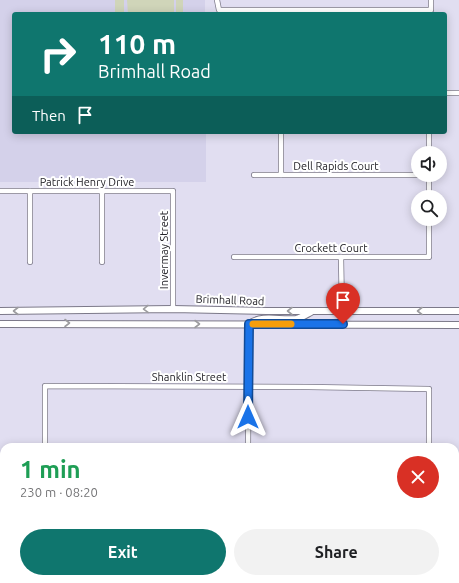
<!DOCTYPE html>
<html lang="en">
<head>
<meta charset="utf-8">
<style>
	body { margin:0; font-family:Ubuntu,sans-serif; background:#f2f2f2; color:#202124; height:100vh; display:flex; flex-direction:column; font-size:15px; white-space:nowrap }
	* { box-sizing:border-box; margin:0 }
	p { font-size:13px; color:#757577 }
	.icon { flex:none; width:22px; height:22px; fill:none; stroke:currentColor; stroke-width:2; stroke-linecap:round; stroke-linejoin:round }
	.map { position:relative; flex:1; overflow:hidden }
	.panel { position:absolute; left:0px; top:443px; width:459px; height:140px; display:flex; flex-direction:column; background:#fff; border-radius:12px 12px 0 0; box-shadow:0 2px 10px #0003 }
	.panel>* { flex:none }
	.top-card { position:absolute; left:12px; top:12px; width:435px; height:122px; border-radius:4px; box-shadow:0 2px 10px #0003; background:#0f766e; color:#fff; overflow:hidden }
	.fabs { position:absolute; left:411px; top:146px; display:grid; gap:8px }
	.fabs a { display:grid; place-items:center; width:36px; height:36px; border-radius:50%; background:#fff; box-shadow:0 2px 10px #0003; font-size:20px }
	.pin { position:absolute; display:grid; place-items:center; width:34px; height:34px; color:#fff; margin:-41px -17px; border-radius:50% 50% 50% 0; rotate:-45deg; box-shadow:0 0 4px #0007 }
	.pin .icon { rotate:45deg }
	.me { position:absolute; width:44px; margin:-22px; rotate:0deg; stroke-linejoin:round; filter:drop-shadow(0 0 3px #0008) }
	.turn { display:flex; align-items:center; gap:14px; height:84px; padding:0 20px; font-size:18px }
	.turn .icon { width:52px; height:52px; stroke-width:2.5 }
	.turn b { display:block; font-size:28px; line-height:34px }
	.then { display:flex; align-items:center; height:38px; padding:0 20px; background:#0003; gap:8px; font-size:15px }
	.round { display:grid; place-items:center; flex:none; width:42px; height:42px; border-radius:21px; background:#f2f2f2 }
	.headline { display:flex; align-items:center; justify-content:space-between; height:68px; padding:0 20px }
	h1 { font-size:24px; font-weight:600; line-height:30px; color:#1e9e55 }
	.cta { display:flex; gap:8px; margin-top:auto; padding:8px 20px }
	.cta a { flex:1; height:46px; border-radius:24px; background:#0f766e; color:#fff; font-size:16px; font-weight:600; line-height:46px; text-align:center }
	.cta a+a { background:#f2f2f2; color:#202124 }
	.map>svg:first-child { display:block }
	.built { fill:#d4d1ea }
	.green { fill:#d0d5b9 }
	.lines { fill:none; stroke-linecap:round; stroke-linejoin:round }
	.street-casing { stroke:#7c7989; stroke-width:6 }
	.secondary-casing { stroke:#7c7989; stroke-width:8 }
	.street { stroke:#fff; stroke-width:4.5 }
	.secondary { stroke:#fff; stroke-width:6 }
	.oneway { stroke:#9c9c9f }
	.route-casing { stroke:#114b97; stroke-width:10 }
	.route { stroke:#1a73e8; stroke-width:7 }
	.slow { stroke:#f59e0b; stroke-width:7 }
	.labels { text-anchor:middle; stroke-width:4; stroke-linejoin:round; paint-order:stroke }
	.street-label { font-size:11px; fill:#242329; stroke:#fff }
</style>
</head>
<body>
<div class="map">
<svg width="459" height="583" viewBox="0 0 459 583">
	<rect width="100%" height="100%" fill="#e1def1"/>
	<polygon class="built" points="0,0 205,0 205,14 14,14 14,132 206,132 206,182 0,182"/>
	<g class="green">
		<rect x="115" y="0" width="9" height="14"/>
		<polygon points="127,0 174,0 174,14 128,14"/>
		<rect x="176" y="0" width="7" height="14"/>
	</g>
	<g class="lines">
		<defs>
			<g id="street">
				<polyline points="217,0 219,10 431,10 431,0"/>
				<polyline points="445,93 459,93"/>
				<polyline points="429,153 429,132"/>
				<polyline points="254,175 418,175"/>
				<polyline points="281,175 281,132"/>
				<polyline points="0,191 173,191 173,309"/>
				<polyline points="429,197 429,175"/>
				<polyline points="234,257 429,257 429,219"/>
				<polyline points="341,257 342,312"/>
				<polyline points="30,262 30,191"/>
				<polyline points="102,262 102,191"/>
				<polyline points="45,447 45,386 309,387 429,389 429,447"/>
				<polyline points="248,447 249,324"/>
				<polyline points="455,500 459,500"/>
				<polyline points="107,583 107,579"/>
				<polyline points="248,583 248,579"/>
				<polyline points="337,583 337,579"/>
				<polyline points="429,583 429,579"/>
			</g>
			<g id="secondary">
				<polyline points="0,311 173,309 267,311 459,311"/>
				<polyline points="0,324 459,325"/>
				<path d="M249,324C263,314 280,321 296,319C301,318 307,314 311,312"/>
			</g>
		</defs>
		<use href="#street" class="street-casing"/>
		<use href="#secondary" class="secondary-casing"/>
		<use href="#street" class="street"/>
		<use href="#secondary" class="secondary"/>
	</g>
	<defs><path id="oneway-chevron" d="M-2-3.5L2.5 0L-2 3.5" fill="none" stroke-width="1.6" stroke-linecap="round" stroke-linejoin="round"/></defs>
	<g class="oneway">
		<use href="#oneway-chevron" transform="translate(146 309) rotate(179)"/>
		<use href="#oneway-chevron" transform="translate(16 311) rotate(-180)"/>
		<use href="#oneway-chevron" transform="translate(290 311) rotate(-180)"/>
		<use href="#oneway-chevron" transform="translate(420 311) rotate(180)"/>
		<use href="#oneway-chevron" transform="translate(67 323)"/>
		<use href="#oneway-chevron" transform="translate(197 324)"/>
	</g>
	<g class="lines">
		<defs>
			<polyline id="route" points="248,417 249,324 343,324"/>
		</defs>
		<use href="#route" class="route-casing"/>
		<use href="#route" class="route"/>
		<polyline class="slow" points="253,324 291,324"/>
	</g>
	<g class="labels">
		<g class="street-label">
			<text x="336" y="170">Dell Rapids Court</text>
			<text x="87" y="186">Patrick Henry Drive</text>
			<text x="331" y="252">Crockett Court</text>
			<text transform="translate(164 250) rotate(-90)" y="4">Invermay Street</text>
			<text transform="translate(230 300) rotate(2)" y="4">Brimhall Road</text>
			<text x="189" y="381">Shanklin Street</text>
		</g>
	</g>
</svg>
<div class="fabs">
<a><svg class="icon" aria-label="sound" viewBox="0 0 24 24"><path d="M4 9h4l5-4v14l-5-4H4zM17 9q2 3 0 6"/></svg></a>
<a><svg class="icon" aria-label="search" viewBox="0 0 24 24"><circle cx="10" cy="10" r="6"/><path d="M15 15l6 6"/></svg></a>
</div>
<div class="pin" style="left:343px;top:324px;background:#d93025"><svg class="icon" aria-label="arrive" viewBox="0 0 24 24"><path d="M6 21V4h12l-3 4 3 4H6"/></svg></div>
<svg class="me" style="left:248px;top:417px" viewBox="-20 -20 40 40"><path d="M0-17L14 15 0 8-14 15z" fill="#1a73e8" stroke="#fff" stroke-width="4"/></svg>
<div class="top-card">
<div class="turn"><svg class="icon" aria-label="right" viewBox="0 0 24 24"><path d="M7 20v-9h11M14 6l5 5-5 5"/></svg><div><b>110 m</b>Brimhall Road</div></div>
<div class="then">Then<svg class="icon" aria-label="arrive" viewBox="0 0 24 24"><path d="M6 21V4h12l-3 4 3 4H6"/></svg></div>
</div>
<section class="panel">
<div class="headline"><div><h1>1 min</h1><p>230 m · 08:20</p></div><a class="round" style="background:#d93025;color:#fff"><svg class="icon" aria-label="close" viewBox="0 0 24 24"><path d="M6 6l12 12M18 6L6 18"/></svg></a></div>
<div class="cta"><a>Exit</a><a>Share</a></div>
</section>
</div>
</body>
</html>
